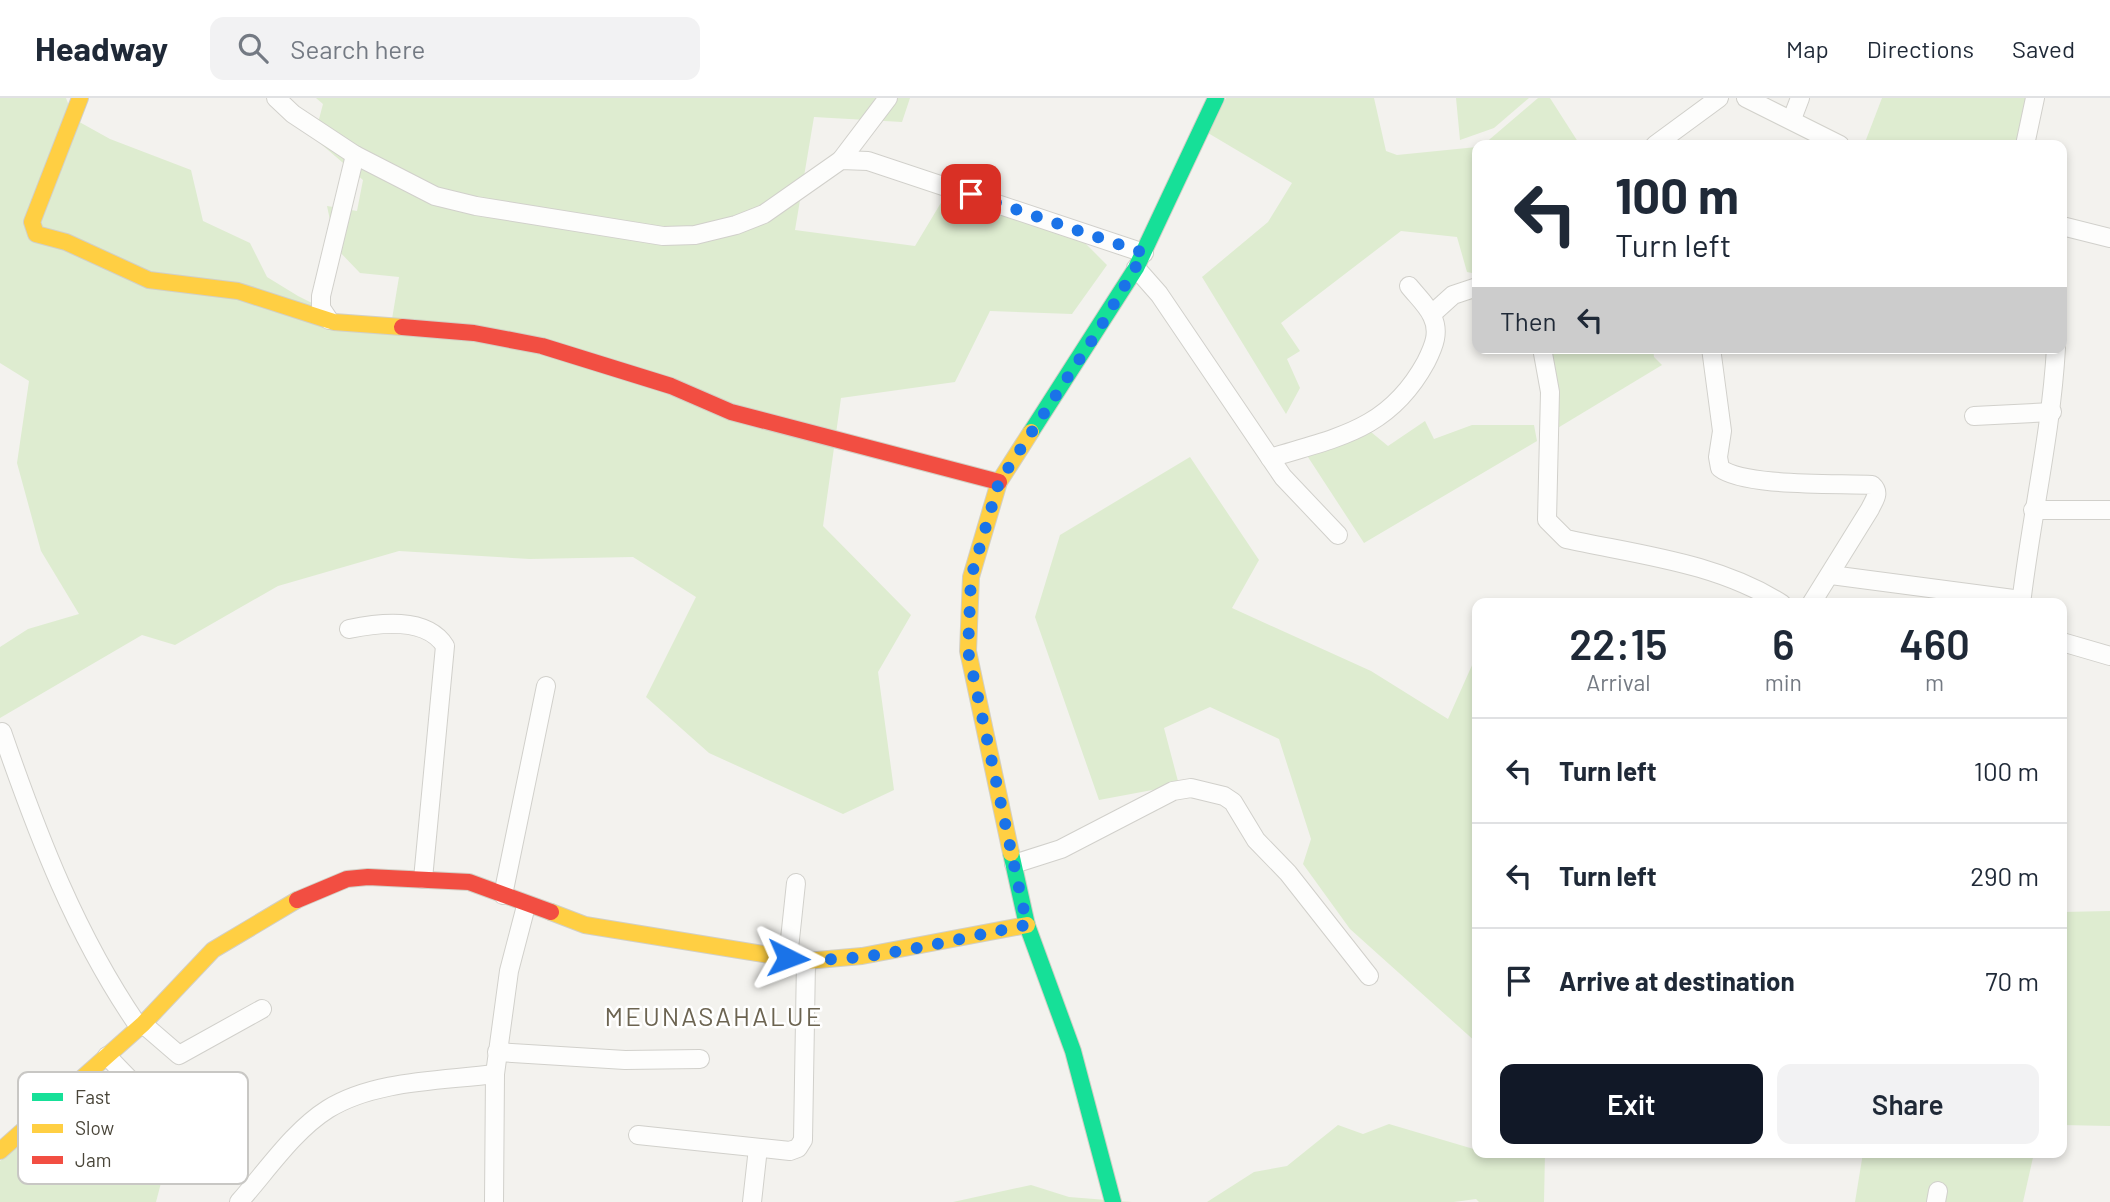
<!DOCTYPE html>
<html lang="en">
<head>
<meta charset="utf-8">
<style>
	body { margin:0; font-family:Barlow,sans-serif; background:#f2f2f3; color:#1f2937; height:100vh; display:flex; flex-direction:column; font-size:26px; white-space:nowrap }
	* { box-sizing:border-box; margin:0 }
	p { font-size:23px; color:#747a83 }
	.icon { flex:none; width:38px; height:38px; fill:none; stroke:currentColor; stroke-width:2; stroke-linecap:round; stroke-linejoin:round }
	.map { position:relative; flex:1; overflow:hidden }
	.drawer { position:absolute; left:1472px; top:500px; width:595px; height:560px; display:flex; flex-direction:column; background:#fff; border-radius:14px; box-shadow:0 4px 10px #0003 }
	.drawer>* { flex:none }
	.banner { position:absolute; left:1472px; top:42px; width:595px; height:214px; border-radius:14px; box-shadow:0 4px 10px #0003; background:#fff; color:#1f2937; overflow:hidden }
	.pin { position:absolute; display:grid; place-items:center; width:60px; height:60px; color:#fff; margin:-30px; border-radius:14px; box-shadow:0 4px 10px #0006 }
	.me { position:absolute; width:77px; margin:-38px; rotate:93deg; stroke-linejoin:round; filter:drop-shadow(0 0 5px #0008) }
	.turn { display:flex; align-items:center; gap:24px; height:147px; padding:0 28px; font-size:32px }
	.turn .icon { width:91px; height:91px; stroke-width:2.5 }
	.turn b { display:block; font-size:49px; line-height:60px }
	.then { display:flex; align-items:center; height:66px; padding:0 28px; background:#0003; gap:14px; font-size:26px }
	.eta { display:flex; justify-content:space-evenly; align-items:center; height:119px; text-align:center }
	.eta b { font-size:42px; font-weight:600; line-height:49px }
	.action { display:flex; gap:14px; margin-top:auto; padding:14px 28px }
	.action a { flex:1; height:80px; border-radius:14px; background:#111827; color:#fff; font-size:28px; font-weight:600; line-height:80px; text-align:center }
	.action a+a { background:#f2f2f3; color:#1f2937 }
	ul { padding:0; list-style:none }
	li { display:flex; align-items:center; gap:21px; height:105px; padding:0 28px; border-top:2px solid #e0e1e3 }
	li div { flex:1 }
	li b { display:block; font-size:26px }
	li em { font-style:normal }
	header { display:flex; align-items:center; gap:42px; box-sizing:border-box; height:98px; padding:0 35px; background:#fff; border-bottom:2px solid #e0e1e3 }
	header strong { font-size:33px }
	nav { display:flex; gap:38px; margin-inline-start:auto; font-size:24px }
	.search { width:490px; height:63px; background:#f2f2f3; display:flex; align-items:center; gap:18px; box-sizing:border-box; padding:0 24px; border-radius:14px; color:#747a83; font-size:26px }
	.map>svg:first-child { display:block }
	.green { fill:#deecd0 }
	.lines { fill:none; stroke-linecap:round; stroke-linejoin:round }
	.street-casing { stroke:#d1d0cb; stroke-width:20 }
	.fast-casing { stroke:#d2cfc5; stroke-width:18 }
	.slow-casing { stroke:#d2cfc5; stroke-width:18 }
	.jam-casing { stroke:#d2cfc5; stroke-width:18 }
	.street { stroke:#fdfdfc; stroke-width:18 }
	.fast { stroke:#16e098; stroke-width:16 }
	.slow { stroke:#ffcf43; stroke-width:16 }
	.jam { stroke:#f24e42; stroke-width:16 }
	.route { stroke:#1a73e8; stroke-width:12; stroke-dasharray:0 21.6 }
	.labels { text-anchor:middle; stroke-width:5; stroke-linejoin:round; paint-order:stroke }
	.quarter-label { font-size:26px; letter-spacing:2px; fill:#6c6451; stroke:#fff }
	.key { fill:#fff; stroke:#c8c7c4; stroke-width:2 }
	.key-label { font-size:19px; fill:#494539 }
</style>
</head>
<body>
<header>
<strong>Headway</strong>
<div class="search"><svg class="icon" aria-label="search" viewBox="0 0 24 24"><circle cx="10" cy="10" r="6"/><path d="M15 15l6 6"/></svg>Search here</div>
<nav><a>Map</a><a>Directions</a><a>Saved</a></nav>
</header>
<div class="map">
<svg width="2110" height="1104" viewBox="0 0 2110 1104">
	<rect width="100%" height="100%" fill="#f3f2ee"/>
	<g class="green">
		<polygon points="0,0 66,0 74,21 110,41 191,72 203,123 250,145 267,179 298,198 348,223 392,221 399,179 360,175 336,150 327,108 357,113 363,82 314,40 323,6 316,0 910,0 902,24 814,19 795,132 915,148 948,93 1070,130 1107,167 1072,216 990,213 955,284 841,300 823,428 911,517 878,574 894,692 843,716 709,655 646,599 696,499 633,459 530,461 399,453 278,488 175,547 142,537 0,620 0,549 28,531 79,516 41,453 17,365 29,283 0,265"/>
		<polygon points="1226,0 1374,0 1386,53 1397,57 1477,49 1477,176 1467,174 1457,139 1401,133 1281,225 1300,253 1287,261 1300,290 1286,316 1202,179 1268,124 1292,85 1208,35"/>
		<polygon points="1456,0 1529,0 1494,30 1460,42"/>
		<polygon points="1538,0 1550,0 1580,47 1483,47"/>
		<polygon points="1882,0 2027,0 2019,44 2015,47 1864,47"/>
		<polygon points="1550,250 1653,250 1654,259 1662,267 1556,331"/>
		<polygon points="1425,323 1434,341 1472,327 1534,327 1537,343 1364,445 1306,356 1371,334 1388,348"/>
		<polygon points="1190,359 1259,462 1232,510 1371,573 1448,621 1477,556 1477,945 1350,831 1303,766 1311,741 1279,641 1210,609 1164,630 1179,687 1099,702 1035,519 1060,437"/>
		<polygon points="2110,813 2110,1028 2062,1027 2062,814"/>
		<polygon points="97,979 168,1058 156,1104 0,1104 0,1063"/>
		<polygon points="1389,1026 1477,1052 1477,1055 1496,1058 1545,1055 1544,1104 1479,1104 1476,1101 1454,1104 1207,1104 1254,1074 1287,1068 1338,1027 1363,1036"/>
		<polygon points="1863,1055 2034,1055 2023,1104 1855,1104"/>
		<polygon points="1031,1087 1069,1099 1132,1104 953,1104"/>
	</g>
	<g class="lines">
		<defs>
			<g id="street">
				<polyline points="276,0 293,16 355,57 435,98 476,108 663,138 695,137 736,127 764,116 841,62 868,63 1144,155"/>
				<polyline points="1746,0 1840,47"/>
				<polyline points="1792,21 1800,0"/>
				<polyline points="1655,47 1719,0"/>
				<polyline points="2025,47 2035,0"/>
				<polyline points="841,62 888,0"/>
				<polyline points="2062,128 2110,140"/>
				<polyline points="1136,170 1159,196 1283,379 1338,437"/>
				<polyline points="1432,216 1453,197 1477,189"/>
				<polyline points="329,222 321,210 321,198 355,57"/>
				<path d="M1542,250L1550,294L1547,422L1566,441C1640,457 1718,465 1782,506"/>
				<path d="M1711,250L1722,333L1718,359L1720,370C1744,389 1838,385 1872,387C1881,395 1874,402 1870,411L1811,506"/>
				<polyline points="1974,318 2052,314"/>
				<path d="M1270,360C1338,339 1389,332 1426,264C1434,248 1440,234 1432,218C1427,207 1416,197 1409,188"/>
				<polyline points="2033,412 2110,412"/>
				<polyline points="1831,477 2021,502"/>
				<path d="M2021,506C2031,420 2051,337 2056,250"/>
				<path d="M349,531C378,525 426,518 445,548L423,781"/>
				<polyline points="2062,544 2110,558"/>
				<path d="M2,634C38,738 76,838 139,929"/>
				<polyline points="1014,766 1061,751 1173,693 1191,690 1224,698 1233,704 1256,742 1288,775 1369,878"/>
				<polyline points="503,797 546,588"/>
				<polyline points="788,860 796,785"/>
				<polyline points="143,926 179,957 262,911"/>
				<polyline points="497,954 625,962 700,961"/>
				<polyline points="107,958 194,1048 197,1066"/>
				<polyline points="638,1037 790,1053 798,1050 803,1042 806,863"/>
				<path d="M239,1104C266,1074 293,1033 328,1011C375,982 441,983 495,976"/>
				<polyline points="494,1104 495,976 509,873 526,808"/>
				<polyline points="752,1104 758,1050"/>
				<polyline points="1936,1104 1938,1093"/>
			</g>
			<g id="fast">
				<polyline points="1031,334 1136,170 1216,0"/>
				<polyline points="1011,755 1027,827 1073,953 1113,1104"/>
			</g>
			<g id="slow">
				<polyline points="80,0 32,124 36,136 66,144 149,182 238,193 334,224 402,229"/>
				<polyline points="1011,755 968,553 971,479 999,384 1031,334"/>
				<polyline points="551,814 585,827 806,863 862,858 1027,827"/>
				<polyline points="0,1053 143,926 213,852 297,802"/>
			</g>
			<g id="jam">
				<polyline points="402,229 474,235 542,248 671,288 731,314 999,384"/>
				<polyline points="297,802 347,781 368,779 469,784 551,814"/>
			</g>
		</defs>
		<use href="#street" class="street-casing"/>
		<use href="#fast" class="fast-casing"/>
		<use href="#slow" class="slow-casing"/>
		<use href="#jam" class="jam-casing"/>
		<use href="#street" class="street"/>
		<use href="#fast" class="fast"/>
		<use href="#slow" class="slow"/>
		<use href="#jam" class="jam"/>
	</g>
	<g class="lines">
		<path class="route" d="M788,860C857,869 957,840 1027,827L968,553L971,479L999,384L1098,233L1144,155L971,96"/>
	</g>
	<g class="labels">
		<g class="quarter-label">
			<text x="714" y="928">MEUNASAHALUE</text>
		</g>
	</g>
	<rect x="18" y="974" width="230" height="112" rx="10" class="key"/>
	<rect x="32" y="995" width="31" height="8" fill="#16e098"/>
	<rect x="32" y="1026" width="31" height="9" fill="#ffcf43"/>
	<rect x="32" y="1058" width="31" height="8" fill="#f24e42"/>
	<g class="key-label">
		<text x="75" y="1006">Fast</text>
		<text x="75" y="1037">Slow</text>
		<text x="75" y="1069">Jam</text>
	</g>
</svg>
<div class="pin" style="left:971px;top:96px;background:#d93025"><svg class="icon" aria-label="arrive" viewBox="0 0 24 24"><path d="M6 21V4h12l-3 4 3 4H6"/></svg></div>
<svg class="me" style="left:788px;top:860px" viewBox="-20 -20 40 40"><path d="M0-17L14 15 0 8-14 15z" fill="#1a73e8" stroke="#fff" stroke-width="4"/></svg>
<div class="banner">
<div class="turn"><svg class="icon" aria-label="left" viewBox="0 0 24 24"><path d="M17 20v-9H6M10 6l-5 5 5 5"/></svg><div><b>100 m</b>Turn left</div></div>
<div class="then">Then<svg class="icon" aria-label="left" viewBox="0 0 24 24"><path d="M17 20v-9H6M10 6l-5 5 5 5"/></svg></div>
</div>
<section class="drawer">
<div class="eta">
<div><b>22:15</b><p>Arrival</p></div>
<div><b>6</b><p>min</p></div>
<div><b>460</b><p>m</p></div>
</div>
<ul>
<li><svg class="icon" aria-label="left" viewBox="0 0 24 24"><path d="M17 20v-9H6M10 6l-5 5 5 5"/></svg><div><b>Turn left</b></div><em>100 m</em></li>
<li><svg class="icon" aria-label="left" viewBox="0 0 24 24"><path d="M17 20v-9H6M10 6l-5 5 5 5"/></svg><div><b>Turn left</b></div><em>290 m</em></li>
<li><svg class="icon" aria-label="arrive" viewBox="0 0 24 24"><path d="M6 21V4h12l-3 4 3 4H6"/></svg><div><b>Arrive at destination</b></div><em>70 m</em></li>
</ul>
<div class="action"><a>Exit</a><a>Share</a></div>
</section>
</div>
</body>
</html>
